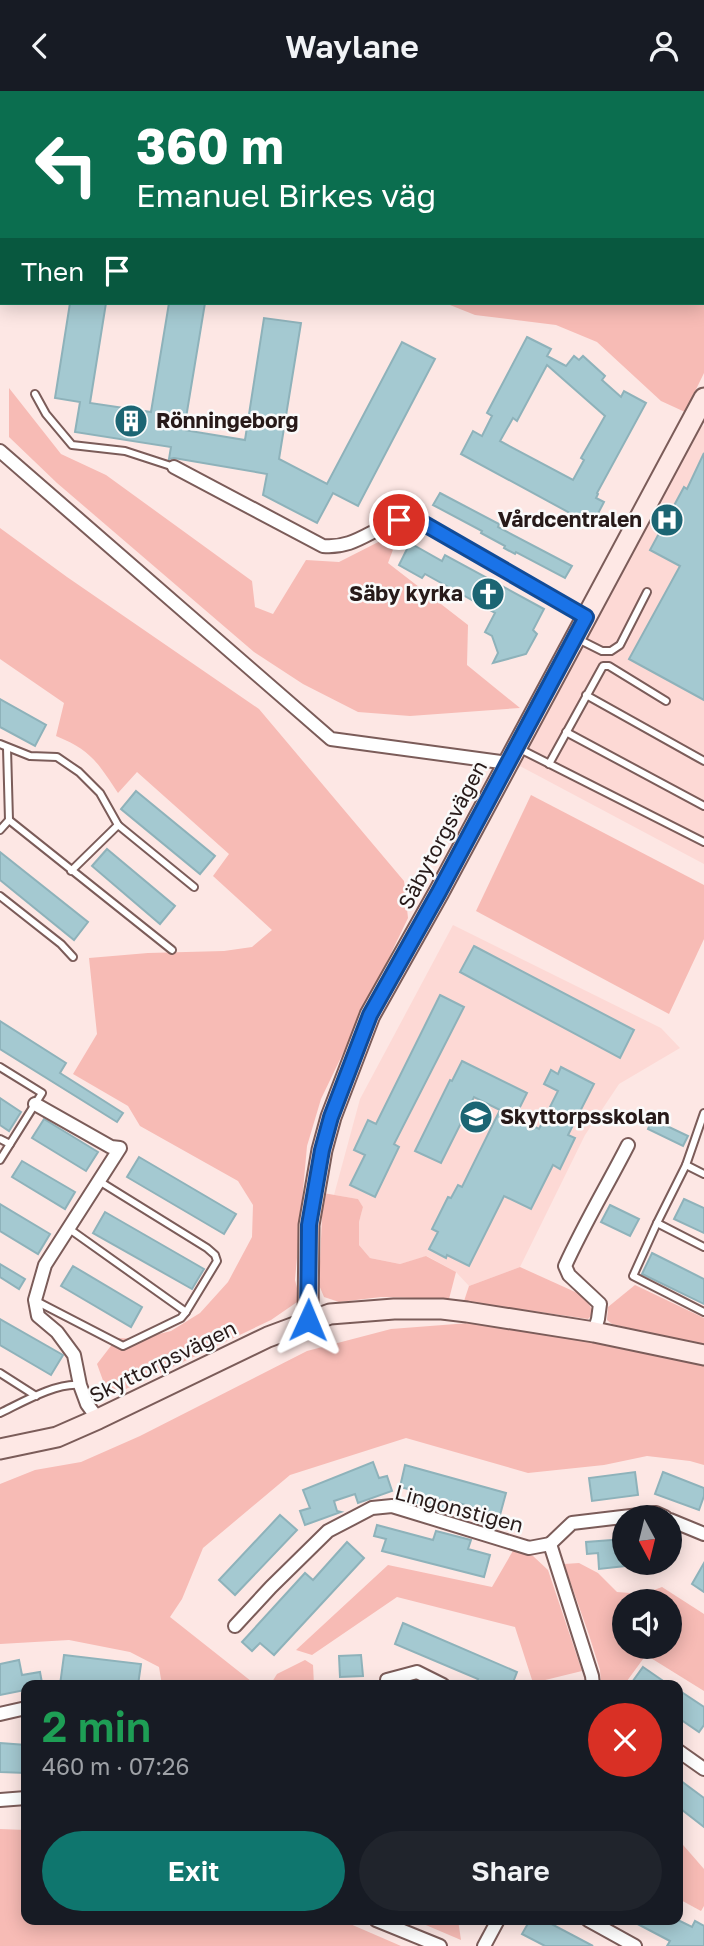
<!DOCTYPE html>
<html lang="en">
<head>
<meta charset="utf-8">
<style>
	body { margin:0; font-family:"Golos Text",sans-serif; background:#20242c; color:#f1f3f6; height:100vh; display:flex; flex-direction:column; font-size:26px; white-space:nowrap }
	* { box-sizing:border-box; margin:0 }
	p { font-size:23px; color:#9ea1a6 }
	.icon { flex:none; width:38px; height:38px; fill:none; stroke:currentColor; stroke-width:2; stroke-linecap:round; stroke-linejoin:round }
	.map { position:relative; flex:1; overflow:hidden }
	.details { position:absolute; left:21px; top:1589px; width:662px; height:245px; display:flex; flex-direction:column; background:#171b24; border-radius:14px; box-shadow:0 4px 18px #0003 }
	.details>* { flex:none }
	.banner { position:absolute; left:0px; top:0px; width:705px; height:214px; box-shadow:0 4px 18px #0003; background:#0b6e4f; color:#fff; overflow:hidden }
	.needle { width:46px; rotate:173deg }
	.controls { position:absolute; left:612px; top:1414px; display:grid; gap:14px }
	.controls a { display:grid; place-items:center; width:70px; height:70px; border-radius:50%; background:#171b24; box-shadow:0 4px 18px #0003; font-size:35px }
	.pin { position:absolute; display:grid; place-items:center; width:60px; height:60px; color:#fff; margin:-30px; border:4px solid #fff; border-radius:50%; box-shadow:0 2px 7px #0007 }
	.me { position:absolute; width:77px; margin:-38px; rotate:1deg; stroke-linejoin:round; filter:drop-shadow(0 0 5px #0008) }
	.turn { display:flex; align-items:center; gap:24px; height:147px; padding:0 21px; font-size:32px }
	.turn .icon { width:91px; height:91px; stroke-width:2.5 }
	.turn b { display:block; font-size:49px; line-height:60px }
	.then { display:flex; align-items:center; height:66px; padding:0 21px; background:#0003; gap:14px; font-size:26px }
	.round { display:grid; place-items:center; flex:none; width:74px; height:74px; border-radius:37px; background:#20242c }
	.summary { display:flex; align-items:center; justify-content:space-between; height:119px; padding:0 21px }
	h1 { font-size:42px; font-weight:600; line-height:52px; color:#1e9e55 }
	.cta { display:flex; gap:14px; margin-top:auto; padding:14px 21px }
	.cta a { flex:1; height:80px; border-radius:42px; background:#0f766e; color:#fff; font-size:28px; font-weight:600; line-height:80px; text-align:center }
	.cta a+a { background:#20242c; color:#f1f3f6 }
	header { display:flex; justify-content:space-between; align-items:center; height:91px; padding:0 21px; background:#171b24; font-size:32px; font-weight:600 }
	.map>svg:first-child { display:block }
	.built { fill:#fdd9d5 }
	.green { fill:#f7bbb5; fill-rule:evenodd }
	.building { fill:#a4c9d1; stroke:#8eb2ba; stroke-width:2; fill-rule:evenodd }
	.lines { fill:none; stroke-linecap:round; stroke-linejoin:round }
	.lane-casing { stroke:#7b5c59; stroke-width:10 }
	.street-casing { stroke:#7b5c59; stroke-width:16 }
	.secondary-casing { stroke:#7b5c59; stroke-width:23 }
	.lane { stroke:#fff; stroke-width:6 }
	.street { stroke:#fff; stroke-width:12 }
	.secondary { stroke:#fee8e5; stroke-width:19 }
	.route-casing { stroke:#114b97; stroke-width:18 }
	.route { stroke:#1a73e8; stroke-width:12 }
	.labels { text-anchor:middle; stroke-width:5; stroke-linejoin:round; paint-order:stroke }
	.poi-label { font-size:21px; font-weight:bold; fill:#271a19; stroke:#fafafa; text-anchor:start }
	.street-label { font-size:21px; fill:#271a19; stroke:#fafafa }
</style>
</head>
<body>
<header><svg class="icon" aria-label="back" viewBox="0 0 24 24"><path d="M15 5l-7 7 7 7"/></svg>Waylane<svg class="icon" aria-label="person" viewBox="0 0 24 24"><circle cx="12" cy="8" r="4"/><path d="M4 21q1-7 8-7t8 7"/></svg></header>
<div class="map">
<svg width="704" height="1855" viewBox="0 0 704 1855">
	<rect width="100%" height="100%" fill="#fde7e4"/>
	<g class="built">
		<polygon points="702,334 704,335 704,773 518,674"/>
		<polygon points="453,834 661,937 680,957 619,993 585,1044 520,1176 469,1195 456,1181 427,1165 400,1173 370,1167 359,1154 359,1131 363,1116 358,1108 334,1104 360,1008"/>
	</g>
	<g class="green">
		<polygon points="0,0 95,0 97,2 2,2 2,135 0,134"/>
		<polygon points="288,0 588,0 593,2 287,2"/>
		<polygon points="694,0 704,0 704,282 685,321 661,310 597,251 556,234 475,224 445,212 704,212 704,2 693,2"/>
		<polygon points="9,297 61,363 106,384 252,490 255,516 273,523 306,469 339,471 400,440 388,472 468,534 467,574 520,617 410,625 358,621 303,593 254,561 57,392 9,346"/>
		<path d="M0,437L67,486L259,618L404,790L408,827L321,1008L307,1055L295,1189L300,1209L271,1229L109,1306L97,1273L117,1247L139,1248L171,1240L200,1222L228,1191L252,1146L253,1114L238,1090L140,1035L128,1015L73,983L97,943L89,867L148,862L224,860L252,856L272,839L213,785L229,763L137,681L118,702C98,672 91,659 56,645L64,612L0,568Z"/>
		<polygon points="531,704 704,794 704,848 669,923 476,820"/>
		<polygon points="323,1102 358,1108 363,1116 359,1131 359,1154 370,1167 400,1173 426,1165 456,1181 449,1208 381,1206 339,1211 324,1206 319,1194"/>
		<polygon points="520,1176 584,1205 594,1222 588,1228 464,1210 469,1195"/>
		<polygon points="635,1194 704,1227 704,1255 612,1233 607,1229 608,1216"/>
		<polygon points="482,1231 552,1240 704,1273 704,1374 690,1370 647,1365 604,1374 528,1382 406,1347 290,1384 203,1457 182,1508 170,1526 256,1594 162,1594 159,1576 130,1561 69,1549 0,1553 0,1393 35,1379 81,1371 140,1345 307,1260 391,1238"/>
		<polygon points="514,1458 533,1465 548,1479 582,1580 533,1592 515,1536 397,1506 312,1564 296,1559 388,1474 492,1496"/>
		<path d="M579,1472L598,1482L617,1501L643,1503L662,1496L704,1523V1600L646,1564L624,1594H601L600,1579L589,1544L564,1473ZM625,1510H670V1556H625Z"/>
		<polygon points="305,1569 313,1574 314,1594 276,1594 272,1591 277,1583"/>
		<polygon points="0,1738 26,1739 26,1829 341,1829 401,1855 0,1855"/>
		<polygon points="677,1747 704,1778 704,1815 701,1820 677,1807"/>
		<polygon points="414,1829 458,1829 461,1849"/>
	</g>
	<g class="building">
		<polygon points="70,212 106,212 90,312 151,321 169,212 205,212 184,339 245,349 264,227 301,232 279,368 327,393 402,251 435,268 358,415 333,402 317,432 263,404 267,383 174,367 169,368 171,356 75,341 80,311 55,307"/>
		<path d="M527,246L551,258L547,265L566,275L574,265L579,269L583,265L605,285L602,289L621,306L624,300L646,312L597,402L598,403L596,407L604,411L592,434L461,363L473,340L482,345L492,325L487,322ZM547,274L605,325L581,367L584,369L573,389L500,350L513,327L517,330Z"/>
		<polygon points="704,362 704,609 629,568 680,475 650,459 684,396 687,398"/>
		<polygon points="440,402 499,433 498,436 572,475 565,487 516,461 515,463 504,457 505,455 481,442 482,440 433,414"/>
		<polygon points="410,452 442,470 445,464 544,518 533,539 537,543 526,563 493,572 498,562 492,545 485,541 495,522 425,483 422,487 399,474"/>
		<polygon points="0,608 46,634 35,655 0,636"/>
		<polygon points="136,700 215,765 200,783 121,718"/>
		<polygon points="107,758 175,815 160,833 92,775"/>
		<polygon points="0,761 88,831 74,849 0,789"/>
		<polygon points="474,855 634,939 620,967 460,881"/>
		<polygon points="440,904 464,916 394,1053 399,1056 375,1106 350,1094 365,1064 354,1059 368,1029 376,1033"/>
		<polygon points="0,930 66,972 60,982 123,1022 117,1031 0,958"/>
		<polygon points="462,970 527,1002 515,1026 539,1038 558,1000 544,993 551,979 558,983 561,976 594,993 568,1044 575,1047 560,1078 553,1074 531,1118 504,1105 469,1175 447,1164 446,1167 429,1158 438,1141 432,1138 448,1106 451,1107 458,1094 462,1096 500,1019 474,1006 441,1072 415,1060 450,989 452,990"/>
		<polygon points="0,1007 21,1021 9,1040 0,1034"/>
		<polygon points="44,1028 98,1061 86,1080 32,1047"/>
		<polygon points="652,1028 688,1045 683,1055 648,1038"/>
		<polygon points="139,1066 236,1123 224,1143 127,1086"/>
		<polygon points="22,1070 75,1101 65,1118 12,1086"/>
		<polygon points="684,1108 704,1117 704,1142 674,1128"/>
		<polygon points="0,1113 50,1143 38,1163 0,1140"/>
		<polygon points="610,1114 639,1128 630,1145 601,1131"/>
		<polygon points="105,1121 204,1178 192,1198 93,1142"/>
		<polygon points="652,1162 704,1188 704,1213 642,1183"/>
		<polygon points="0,1173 25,1188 19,1198 0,1186"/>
		<polygon points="73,1175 142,1216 131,1236 61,1195"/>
		<polygon points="0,1228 63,1264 51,1284 0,1254"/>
		<polygon points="373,1371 379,1387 387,1385 392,1400 358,1412 355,1403 334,1410 337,1420 341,1421 305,1434 300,1420 310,1417 303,1399"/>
		<polygon points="405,1374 506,1402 500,1424 452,1410 449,1420 414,1411 416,1400 400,1396"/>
		<polygon points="635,1381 638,1404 592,1410 589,1387"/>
		<polygon points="663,1381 704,1397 704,1405 699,1419 655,1403"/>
		<polygon points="280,1424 297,1439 235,1504 219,1489"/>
		<polygon points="377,1434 433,1449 436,1440 471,1449 468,1458 490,1464 484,1486 382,1460 386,1448 374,1445"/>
		<polygon points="625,1448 625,1475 599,1478 598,1462 587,1463 586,1451"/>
		<polygon points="347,1451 364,1467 274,1564 260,1552 252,1560 242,1551 305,1482 313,1489"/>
		<polygon points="704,1472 704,1501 692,1493"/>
		<polygon points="403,1532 517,1581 512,1594 475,1594 478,1588 395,1553"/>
		<polygon points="64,1564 141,1573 138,1594 60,1594"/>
		<polygon points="361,1564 363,1585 340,1586 339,1565"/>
		<polygon points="19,1569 22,1584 40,1581 42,1592 26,1594 24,1595 25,1599 0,1604 0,1573"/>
		<polygon points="643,1576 669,1594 630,1594"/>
		<polygon points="677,1598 704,1616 704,1634 699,1641 677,1626"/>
		<polygon points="0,1652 26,1654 26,1682 0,1681"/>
		<polygon points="677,1687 704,1707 704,1736 677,1715"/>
		<polygon points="530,1829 544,1829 593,1855 545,1855 522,1843"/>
		<polygon points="630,1829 678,1829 692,1836 695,1830 704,1835 704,1855 667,1855 670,1850"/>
	</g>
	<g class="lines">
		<defs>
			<g id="lane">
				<polyline points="189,0 192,2"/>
				<polyline points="226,2 228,0"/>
				<polyline points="35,303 46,323 72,354 125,360 174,376"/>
				<polyline points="578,548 602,560 611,560 620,554 647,501"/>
				<polyline points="586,604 704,670"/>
				<polyline points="566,641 704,715"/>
				<polyline points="0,653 30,665 57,666 79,681 100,702 118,734"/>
				<polyline points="7,657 9,729"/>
				<polyline points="518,657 704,751"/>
				<polyline points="549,673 603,575 609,575 666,610"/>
				<polyline points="0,739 9,729 172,859"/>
				<polyline points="71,780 118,734 194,796"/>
				<polyline points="0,805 61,853 73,866"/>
				<polyline points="0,976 42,1002 0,1069"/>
				<polyline points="704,1022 686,1074 657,1132 633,1185 704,1221"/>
				<polyline points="0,1048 10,1053"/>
				<polyline points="686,1074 704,1083"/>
				<polyline points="657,1132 704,1156"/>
				<polyline points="68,1137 186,1221"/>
				<polyline points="36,1210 123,1255 181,1227 186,1221 217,1170 215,1164 207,1157 99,1090"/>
				<polyline points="0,1282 36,1305"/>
				<path d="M0,1322C21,1312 57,1291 80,1294"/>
			</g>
			<g id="street">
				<polyline points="0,360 331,648 508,672"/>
				<path d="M174,376L323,455C354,458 371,438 398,430C404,428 410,428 416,428L586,526"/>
				<polyline points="35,1013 111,1056 120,1057 45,1174 35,1209 38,1225 57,1241 74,1264 80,1294 87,1313 98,1328"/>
				<path d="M594,1241L598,1228L600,1213L569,1184L565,1175C584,1133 607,1095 628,1054"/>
				<polyline points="670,1429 704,1443"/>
				<polyline points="550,1453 572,1432 656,1422 665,1426"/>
				<polyline points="235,1535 271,1496 328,1440 372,1417 392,1415 529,1457 550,1453 592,1585 593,1594"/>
				<polyline points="387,1594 387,1589 417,1581 443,1594"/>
				<polyline points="0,1623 26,1617"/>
				<polyline points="677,1659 704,1678"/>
				<polyline points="0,1709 26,1707"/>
				<polyline points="376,1829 440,1855"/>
				<polyline points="588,1829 635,1855"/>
				<polyline points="484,1855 498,1829"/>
			</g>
			<g id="secondary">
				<polyline points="308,1229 309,1134 322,1059 331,1026 370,924 439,801 704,307"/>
				<polyline points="0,1358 57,1346 98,1328 268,1246 330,1223 394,1218 442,1218 467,1221 594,1241 704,1264"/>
			</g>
		</defs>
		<use href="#lane" class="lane-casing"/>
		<use href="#street" class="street-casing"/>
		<use href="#secondary" class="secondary-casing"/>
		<use href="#lane" class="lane"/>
		<use href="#street" class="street"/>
		<use href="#secondary" class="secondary"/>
	</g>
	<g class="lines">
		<defs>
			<polyline id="route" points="308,1229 309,1134 322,1059 331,1026 370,924 439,801 586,526 416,428 399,429"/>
		</defs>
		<use href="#route" class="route-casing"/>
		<use href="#route" class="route"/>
	</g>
	<defs>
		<symbol id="building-disc" viewBox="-11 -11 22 22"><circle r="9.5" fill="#1c6573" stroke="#fafafa"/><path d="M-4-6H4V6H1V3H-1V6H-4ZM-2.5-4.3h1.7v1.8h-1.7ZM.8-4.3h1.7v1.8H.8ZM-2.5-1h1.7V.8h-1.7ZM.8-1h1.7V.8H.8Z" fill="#fff"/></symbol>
		<symbol id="hospital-disc" viewBox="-11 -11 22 22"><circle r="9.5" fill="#1c6573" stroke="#fafafa"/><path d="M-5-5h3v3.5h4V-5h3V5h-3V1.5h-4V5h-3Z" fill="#fff"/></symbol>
		<symbol id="church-disc" viewBox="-11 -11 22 22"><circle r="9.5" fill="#1c6573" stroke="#fafafa"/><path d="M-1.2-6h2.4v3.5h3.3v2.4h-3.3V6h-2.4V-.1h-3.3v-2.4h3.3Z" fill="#fff"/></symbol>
		<symbol id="school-disc" viewBox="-11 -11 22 22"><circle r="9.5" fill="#1c6573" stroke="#fafafa"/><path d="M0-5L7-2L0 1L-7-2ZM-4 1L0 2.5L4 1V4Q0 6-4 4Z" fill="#fff"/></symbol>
	</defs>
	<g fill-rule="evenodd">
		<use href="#building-disc" x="112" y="311" width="38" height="38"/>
		<use href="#hospital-disc" x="648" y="410" width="38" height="38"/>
		<use href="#church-disc" x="469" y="484" width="38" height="38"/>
		<use href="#school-disc" x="457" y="1007" width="38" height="38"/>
	</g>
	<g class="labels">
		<g class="poi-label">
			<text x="156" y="337">Rönningeborg</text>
			<text x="642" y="436" text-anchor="end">Vårdcentralen</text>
			<text x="463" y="510" text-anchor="end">Säby kyrka</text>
			<text x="500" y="1033">Skyttorpsskolan</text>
		</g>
		<g class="street-label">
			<text transform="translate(443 744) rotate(-62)" y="7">Säbytorgsvägen</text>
			<text transform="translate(163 1271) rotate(-26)" y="7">Skyttorpsvägen</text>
			<text transform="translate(459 1418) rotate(15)" y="7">Lingonstigen</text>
		</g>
	</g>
</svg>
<div class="controls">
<a><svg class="needle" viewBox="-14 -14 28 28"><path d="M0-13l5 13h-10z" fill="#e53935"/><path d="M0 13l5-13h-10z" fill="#9ea1a6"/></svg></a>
<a><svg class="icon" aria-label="sound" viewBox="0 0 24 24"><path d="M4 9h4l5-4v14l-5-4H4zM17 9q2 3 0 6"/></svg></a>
</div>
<div class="pin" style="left:399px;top:429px;background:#d93025"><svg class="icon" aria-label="arrive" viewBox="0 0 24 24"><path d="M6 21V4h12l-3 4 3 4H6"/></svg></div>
<svg class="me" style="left:308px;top:1229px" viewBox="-20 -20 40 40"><path d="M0-17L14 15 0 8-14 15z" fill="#1a73e8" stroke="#fff" stroke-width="4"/></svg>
<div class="banner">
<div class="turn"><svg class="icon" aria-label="left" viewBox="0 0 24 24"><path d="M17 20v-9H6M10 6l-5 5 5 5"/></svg><div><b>360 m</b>Emanuel Birkes väg</div></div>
<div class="then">Then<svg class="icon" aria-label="arrive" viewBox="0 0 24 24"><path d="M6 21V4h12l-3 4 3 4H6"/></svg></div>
</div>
<section class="details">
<div class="summary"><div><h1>2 min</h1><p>460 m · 07:26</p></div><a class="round" style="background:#d93025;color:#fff"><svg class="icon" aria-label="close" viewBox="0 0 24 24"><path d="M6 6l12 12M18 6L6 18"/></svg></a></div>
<div class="cta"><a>Exit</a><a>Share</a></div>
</section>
</div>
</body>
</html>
